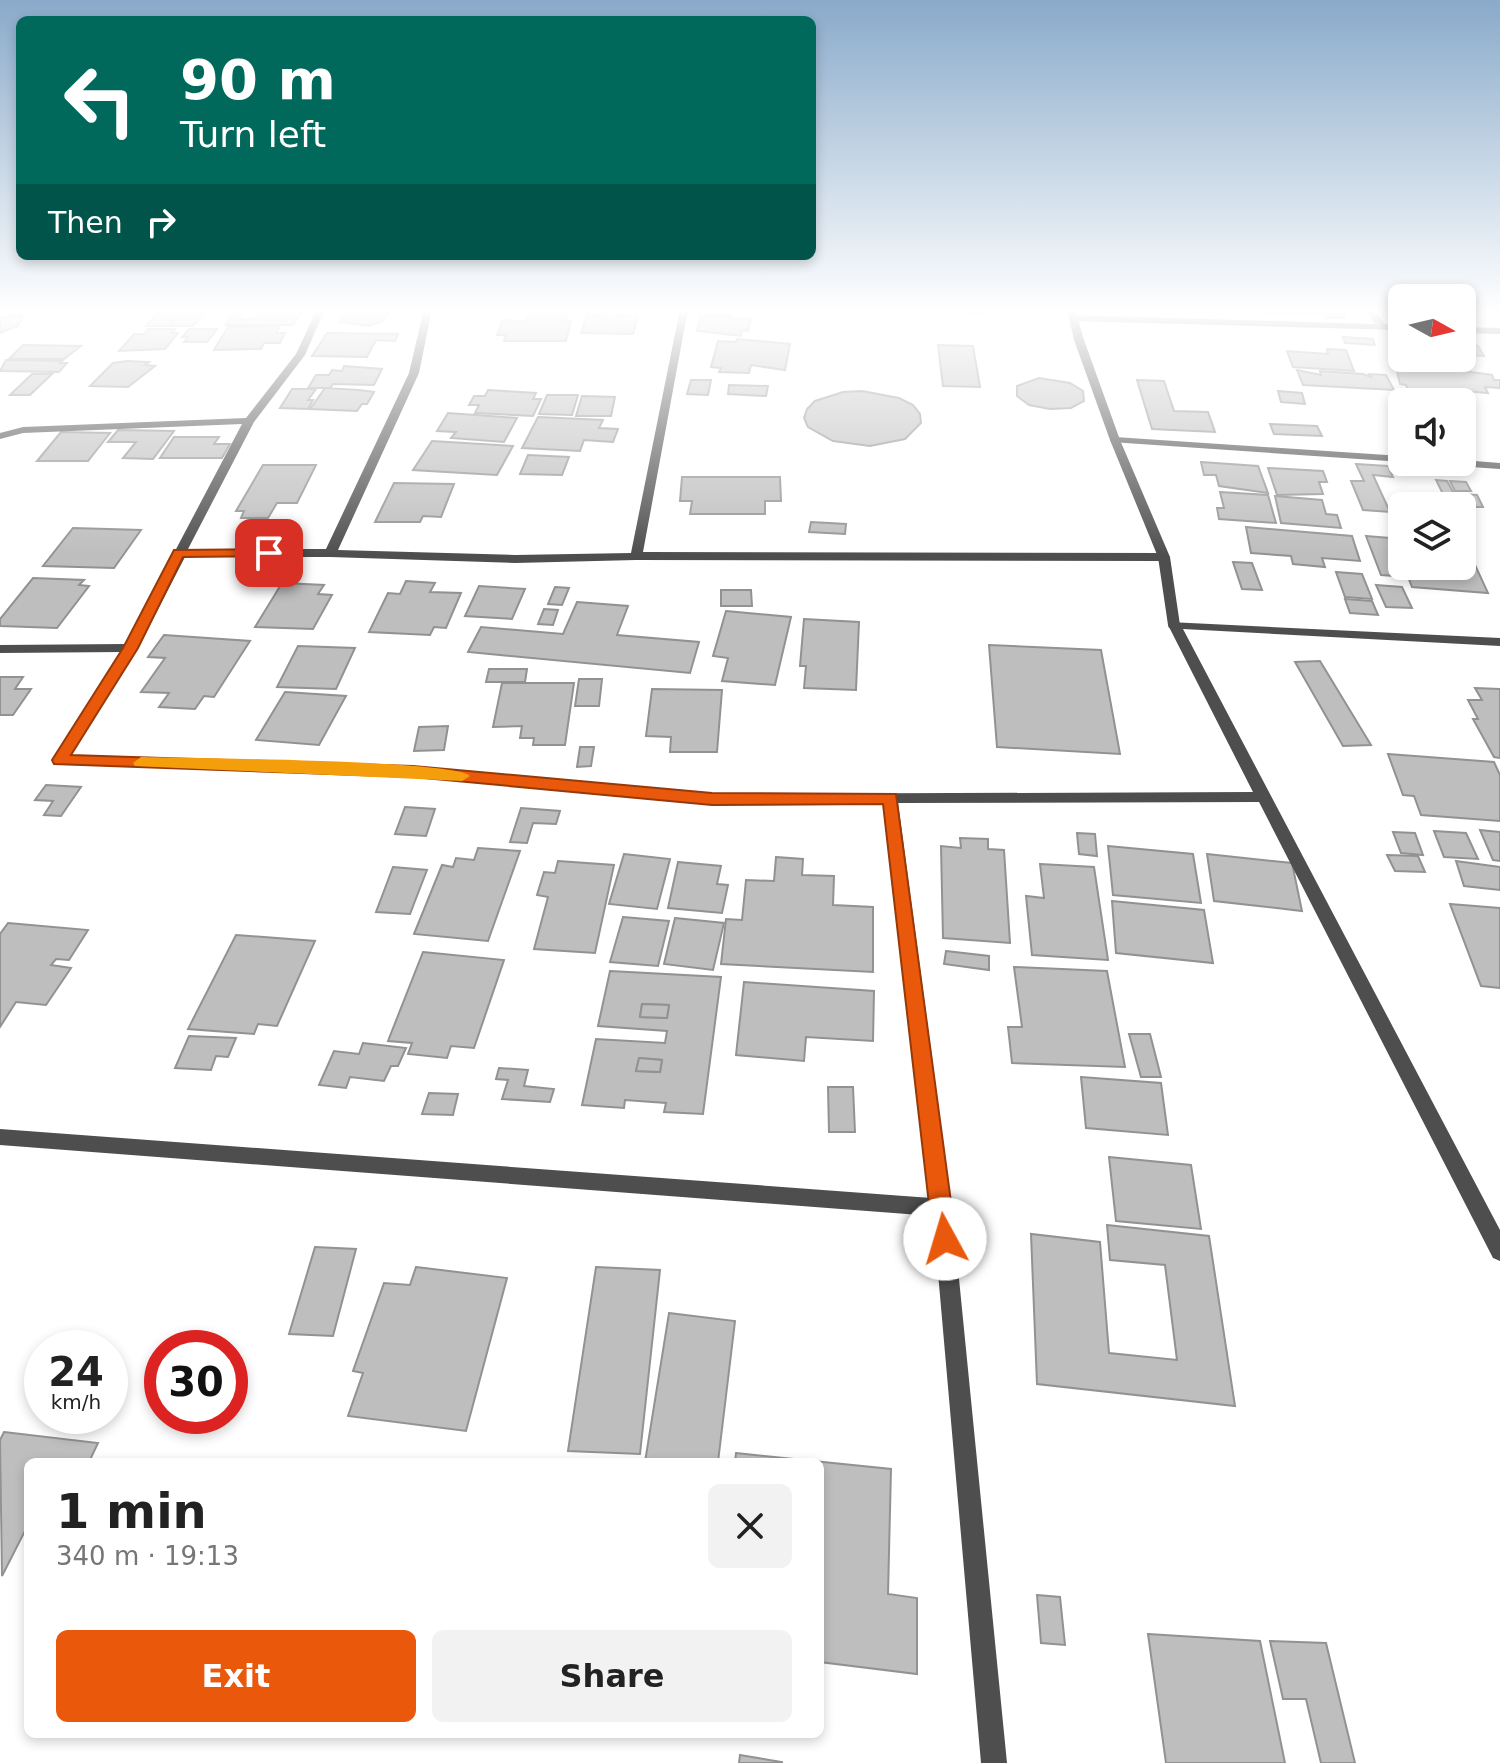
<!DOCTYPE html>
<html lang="en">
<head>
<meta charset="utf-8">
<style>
	body { margin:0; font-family:"DejaVu Sans",sans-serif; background:#f2f2f2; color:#222; height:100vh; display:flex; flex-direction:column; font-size:30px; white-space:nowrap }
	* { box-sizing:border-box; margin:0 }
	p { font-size:26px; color:#767676 }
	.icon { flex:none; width:44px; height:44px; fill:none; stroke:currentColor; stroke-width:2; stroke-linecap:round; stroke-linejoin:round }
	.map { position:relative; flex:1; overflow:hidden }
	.side { position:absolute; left:24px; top:1458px; width:800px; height:280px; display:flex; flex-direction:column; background:#fff; border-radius:12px; box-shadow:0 4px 12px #0003 }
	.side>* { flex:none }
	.top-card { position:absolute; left:16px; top:16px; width:800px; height:244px; border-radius:12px; box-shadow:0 4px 12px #0003; background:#00695c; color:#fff; overflow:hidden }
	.needle { width:52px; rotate:98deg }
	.tools { position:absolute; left:1388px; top:284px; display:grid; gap:16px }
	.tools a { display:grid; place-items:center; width:88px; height:88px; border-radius:12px; background:#fff; box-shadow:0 4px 12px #0003; font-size:40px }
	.speed { position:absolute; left:24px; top:1330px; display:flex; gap:16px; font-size:40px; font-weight:700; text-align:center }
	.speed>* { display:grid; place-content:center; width:104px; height:104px; border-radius:50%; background:#fff; box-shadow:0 4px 12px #0003; line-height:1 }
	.speed small { font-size:20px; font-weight:400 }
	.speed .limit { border:12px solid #d22; background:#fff; color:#111 }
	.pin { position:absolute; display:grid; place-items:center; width:68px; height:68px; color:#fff; margin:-34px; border-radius:16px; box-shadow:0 4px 12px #0006 }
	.me { position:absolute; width:88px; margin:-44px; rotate:354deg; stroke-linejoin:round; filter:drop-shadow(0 0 6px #0008) }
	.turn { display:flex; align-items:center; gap:28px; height:168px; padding:0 32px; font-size:36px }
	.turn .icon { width:104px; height:104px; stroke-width:2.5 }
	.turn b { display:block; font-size:56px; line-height:68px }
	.then { display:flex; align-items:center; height:76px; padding:0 32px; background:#0003; gap:16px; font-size:30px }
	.round { display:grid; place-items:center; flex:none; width:84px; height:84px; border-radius:12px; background:#f2f2f2 }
	.head { display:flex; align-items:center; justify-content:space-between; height:136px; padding:0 32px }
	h1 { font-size:48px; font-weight:800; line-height:60px }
	.cta { display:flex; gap:16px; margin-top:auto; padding:16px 32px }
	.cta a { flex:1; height:92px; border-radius:12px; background:#ea580c; color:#fff; font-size:32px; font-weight:800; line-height:92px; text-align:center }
	.cta a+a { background:#f2f2f2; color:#222 }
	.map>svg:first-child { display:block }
	.building { fill:#bebebe; stroke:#929292; stroke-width:2; fill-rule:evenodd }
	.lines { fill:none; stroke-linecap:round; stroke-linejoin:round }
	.minor { fill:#4e4e4e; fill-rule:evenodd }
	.tertiary { fill:#4e4e4e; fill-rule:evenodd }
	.route { fill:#ea580c; stroke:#983908; stroke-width:2 }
	.slow { fill:#f59e0b }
</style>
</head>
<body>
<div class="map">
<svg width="1500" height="1763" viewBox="0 0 1500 1763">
	<rect width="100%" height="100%" fill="#fff"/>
	<g class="building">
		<polygon points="162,309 184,309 169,326 146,326"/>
		<polygon points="185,309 208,309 193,326 170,326"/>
		<polygon points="256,309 304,309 293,325 225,325 233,314 242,314 239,319 254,319 259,312 254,312"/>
		<polygon points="357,309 380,309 388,313 383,321 369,326 340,322 344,313"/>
		<polygon points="532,309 574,309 574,311 531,312"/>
		<polygon points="947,309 986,309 987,313 947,312"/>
		<polygon points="1118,309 1222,309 1224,313"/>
		<polygon points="1239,309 1316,309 1320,314 1240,312"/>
		<polygon points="1320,309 1339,309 1345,318 1325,318"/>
		<polygon points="23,315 18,326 0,333 0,317"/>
		<polygon points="528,315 567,315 566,321 571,321 566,341 504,341 506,335 497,335 503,320 526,321"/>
		<polygon points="587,315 638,316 633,334 581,333"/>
		<polygon points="731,315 730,318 751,319 748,331 742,330 741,336 697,331 701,316"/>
		<polygon points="280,326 276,333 285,333 280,343 264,343 261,349 214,350 228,327"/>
		<polygon points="148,329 175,329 172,333 178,333 165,349 119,351 134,334 144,334"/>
		<polygon points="189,329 217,329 207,342 184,342 188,337 182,337"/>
		<polygon points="327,333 398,334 395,341 376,340 367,357 312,356"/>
		<polygon points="1343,337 1373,339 1375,345 1345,343"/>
		<polygon points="737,339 790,344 785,370 751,365 749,373 719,372 721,368 711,367 718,341 736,342"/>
		<polygon points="1462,343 1478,346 1484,356 1463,355"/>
		<polygon points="23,345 81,346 64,359 9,359"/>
		<polygon points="938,345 973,346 980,387 943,386"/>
		<polygon points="1327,349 1346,350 1354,371 1293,367 1287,351 1328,354"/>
		<polygon points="6,360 62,361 60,363 67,363 59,372 0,371"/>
		<polygon points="127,361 149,362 145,365 155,366 128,387 90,386 113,363"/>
		<polygon points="1433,362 1447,364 1450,369 1492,375 1494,380 1500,380 1500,388 1485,387 1488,393 1451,390 1453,395 1409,392 1406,385 1400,384 1396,366 1436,369"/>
		<polygon points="344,366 382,369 374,385 333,384 330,388 308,388 316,375 329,375 332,370 342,371"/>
		<polygon points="1297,370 1321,375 1320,371 1363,374 1371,377 1369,374 1386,375 1394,390 1303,385"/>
		<polygon points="32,374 52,374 30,395 10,395"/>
		<polygon points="1039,378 1070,383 1083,391 1084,401 1071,408 1050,409 1029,405 1017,396 1017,386"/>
		<polygon points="691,380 711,380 708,395 687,394"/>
		<polygon points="1137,380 1164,381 1174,411 1208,412 1215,432 1152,429"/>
		<polygon points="729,385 768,386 766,396 728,394"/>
		<polygon points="325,388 359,390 374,392 367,404 362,404 357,411 310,409"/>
		<polygon points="292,389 316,389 308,400 313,400 308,409 280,408"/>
		<polygon points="488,390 536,393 533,399 541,399 533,416 475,413 479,405 469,405 474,396 485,396"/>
		<polygon points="862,391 899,398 913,405 920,414 921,423 905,439 870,446 833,441 808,427 804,418 807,409 815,401 843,392"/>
		<polygon points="1278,391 1302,393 1305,404 1281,402"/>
		<polygon points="547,395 578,395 572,415 539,414"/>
		<polygon points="582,396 615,397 611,416 576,416"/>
		<polygon points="448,413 517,418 504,442 451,438 456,432 437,431"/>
		<polygon points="538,417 603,420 599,428 618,429 613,442 584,440 580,451 522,448"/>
		<polygon points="1270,424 1317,426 1322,436 1274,434"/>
		<polygon points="118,430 174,431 153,459 123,458 136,442 108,442"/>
		<polygon points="61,432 110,433 88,461 37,461"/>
		<polygon points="174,437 219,437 214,444 230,444 222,458 160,458"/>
		<polygon points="432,441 513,446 497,475 413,470"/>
		<polygon points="528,455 569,457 562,475 520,474"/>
		<polygon points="1201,462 1258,466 1268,493 1219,486 1216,475 1204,475"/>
		<polygon points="1356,464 1388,466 1393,477 1373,475 1390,512 1363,510 1351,481 1364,481"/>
		<polygon points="263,465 316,465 297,503 277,503 268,518 241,518 244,511 236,511"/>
		<polygon points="1268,468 1323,471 1327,482 1319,482 1323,494 1277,495"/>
		<polygon points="682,477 780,477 781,501 765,501 765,514 690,514 692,501 680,501"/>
		<polygon points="1436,480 1447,481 1456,497 1444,496"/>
		<polygon points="1450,481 1466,482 1471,491 1455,491"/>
		<polygon points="394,483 454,484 441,517 423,516 420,522 375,522"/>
		<polygon points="1220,492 1268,495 1276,523 1219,519 1217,508 1224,508"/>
		<polygon points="1460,494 1477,495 1483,507 1467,507"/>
		<polygon points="1275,496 1322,500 1326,514 1337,515 1341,528 1281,523"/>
		<polygon points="1431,498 1456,499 1460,506 1435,506"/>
		<polygon points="811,522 846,524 845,534 809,532"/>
		<polygon points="1246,527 1352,536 1360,561 1322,558 1325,567 1293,564 1291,556 1251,553"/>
		<polygon points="73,528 141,530 114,568 43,566"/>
		<polygon points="1366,536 1402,539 1402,566 1422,568 1462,566 1462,543 1465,543 1488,593 1412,587 1408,577 1381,575"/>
		<polygon points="1233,562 1252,563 1262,590 1242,589"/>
		<polygon points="1336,572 1362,574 1372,599 1345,597"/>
		<polygon points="33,578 84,580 79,585 89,586 57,628 0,626 0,619"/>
		<polygon points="406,581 435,583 430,592 461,593 446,628 434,627 430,635 369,632 388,593 400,594"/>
		<polygon points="282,583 324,585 318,594 332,595 313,629 255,627"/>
		<polygon points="1376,585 1402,587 1412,608 1386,607"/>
		<polygon points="479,586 525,589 512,619 465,616"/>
		<polygon points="555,587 569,588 562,605 548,604"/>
		<polygon points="721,590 751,590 752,606 721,606"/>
		<polygon points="1345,599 1372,601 1378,615 1350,613"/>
		<polygon points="577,602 628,606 617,635 699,642 690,673 468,652 481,627 563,634"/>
		<polygon points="544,609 558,610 553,625 538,624"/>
		<polygon points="726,611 791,617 775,685 722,681 728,658 713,656"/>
		<polygon points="804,619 859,622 856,690 804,688 806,666 800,666"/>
		<polygon points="164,635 250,641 214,697 204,696 195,709 159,707 169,693 141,692 165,658 148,657"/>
		<polygon points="989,645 1101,650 1120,754 997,747"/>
		<polygon points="298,646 355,648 336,689 277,687"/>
		<polygon points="1320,661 1371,745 1343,746 1295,662"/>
		<polygon points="489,669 527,669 525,682 486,682"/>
		<polygon points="0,677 23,677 15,689 31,689 13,715 0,715"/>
		<polygon points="579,679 602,679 599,706 575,706"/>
		<polygon points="502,683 574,683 565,745 533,745 534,738 520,738 522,726 493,727"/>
		<polygon points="1475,688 1500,689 1500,758 1494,757 1473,719 1478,719 1468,700 1482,700"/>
		<polygon points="652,689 722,690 717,752 670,752 671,737 646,736"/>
		<polygon points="285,692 346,696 319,745 256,740"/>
		<polygon points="448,726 444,750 414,751 419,727"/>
		<polygon points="580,747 594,747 591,766 577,767"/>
		<polygon points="1388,754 1494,762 1500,775 1500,821 1421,815 1414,796 1403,795"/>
		<polygon points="46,785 81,787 61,816 44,815 53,801 35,800"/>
		<polygon points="405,807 435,809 426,836 395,834"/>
		<polygon points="521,808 560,811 556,824 533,823 527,843 510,842"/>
		<polygon points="1480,830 1500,832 1500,861 1493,860"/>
		<polygon points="1434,831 1466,833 1478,859 1444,857"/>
		<polygon points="1393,832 1415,833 1423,855 1401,853"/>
		<polygon points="1077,833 1095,834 1097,856 1079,854"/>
		<polygon points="960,838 988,839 988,849 1004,850 1010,943 943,938 941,846 961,848"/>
		<polygon points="1108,846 1193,854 1201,903 1113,895"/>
		<polygon points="478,848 520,851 488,941 414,934 442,865 453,867 456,858 474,860"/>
		<polygon points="624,854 670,859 657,909 609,904"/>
		<polygon points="1207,854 1292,863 1302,911 1214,901"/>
		<polygon points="1387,855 1418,856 1425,872 1395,871"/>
		<polygon points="776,857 803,859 802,875 834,876 833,905 873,907 873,972 721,964 726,919 742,920 746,880 774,881"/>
		<polygon points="558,861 614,865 595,953 534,949 548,897 537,895 544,872 555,873"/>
		<polygon points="1456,861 1500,867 1500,890 1464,886"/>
		<polygon points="678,862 721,866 717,884 728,885 722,913 668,908"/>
		<polygon points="1040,864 1094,867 1108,960 1032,955 1026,896 1044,898"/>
		<polygon points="393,867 427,870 410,914 376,912"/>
		<polygon points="1112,901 1204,910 1213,963 1116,953"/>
		<polygon points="1450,904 1500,908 1500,988 1481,986"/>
		<polygon points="623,917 669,921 658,966 610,962"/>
		<polygon points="675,918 724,923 713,970 664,964"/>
		<polygon points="8,923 88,930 69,960 56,959 51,965 71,968 46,1005 16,1002 0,1027 0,934"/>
		<polygon points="236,935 315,941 277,1026 258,1024 254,1034 188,1029"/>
		<polygon points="946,951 989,956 989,970 944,964"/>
		<polygon points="423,952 504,960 474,1048 451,1046 447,1058 408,1054 412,1043 388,1041"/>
		<polygon points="1014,967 1107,971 1125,1067 1012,1063 1008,1027 1022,1027"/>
		<path d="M610,971L721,977L703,1114L664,1112L666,1103L625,1100L624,1108L582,1105L596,1039L665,1043L667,1031L598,1026ZM642,1004L669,1005L667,1018L640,1017ZM639,1058L662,1060L660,1072L636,1071Z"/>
		<polygon points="744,982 874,991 873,1041 806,1037 804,1061 736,1055"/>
		<polygon points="642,1004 669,1005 667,1018 640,1017"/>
		<polygon points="1129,1034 1150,1034 1161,1077 1141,1077"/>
		<polygon points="189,1036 236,1038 228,1057 216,1056 211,1070 175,1068"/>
		<polygon points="363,1043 406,1048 398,1066 391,1066 384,1081 350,1077 346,1088 319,1085 334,1051 359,1054"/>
		<polygon points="639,1058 662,1060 660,1072 636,1071"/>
		<polygon points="499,1068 528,1070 524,1086 554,1089 550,1102 502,1099 508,1080 496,1079"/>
		<polygon points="1081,1077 1161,1083 1168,1135 1086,1128"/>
		<polygon points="828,1087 853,1087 855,1132 829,1132"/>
		<polygon points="429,1093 458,1094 453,1115 422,1114"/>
		<polygon points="1109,1157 1191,1165 1201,1229 1116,1221"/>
		<polygon points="1107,1225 1209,1236 1235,1406 1037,1384 1031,1234 1100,1242 1109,1353 1177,1360 1165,1265 1110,1260"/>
		<polygon points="315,1247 356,1249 333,1336 289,1334"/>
		<polygon points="416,1267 507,1278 466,1431 348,1416 363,1373 353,1371 384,1283 410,1285"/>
		<polygon points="596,1267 660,1270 640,1454 568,1451"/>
		<polygon points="669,1313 735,1321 718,1462 645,1462"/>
		<polygon points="4,1432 98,1443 89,1462 28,1462 28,1525 2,1576 0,1440"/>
		<polygon points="736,1453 891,1469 888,1594 917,1598 917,1674 820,1662 820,1462 735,1462"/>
		<polygon points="1037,1595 1060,1597 1065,1645 1041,1643"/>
		<polygon points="1148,1634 1260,1641 1285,1763 1166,1763"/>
		<polygon points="1270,1641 1326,1643 1355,1763 1321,1763 1306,1699 1283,1699"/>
		<polygon points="740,1755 782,1762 782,1763 739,1763"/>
	</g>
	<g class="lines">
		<g class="minor">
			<polygon points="317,309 325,309 305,355 254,422 188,549 326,549 409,373 424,309 432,309 419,373 338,550 515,555 631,553 680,309 688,309 643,552 1164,553 1170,557 1164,561 636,560 515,563 330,557 185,557 138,648 70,756 413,766 712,794 1253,792 1168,625 1169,622 1500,638 1500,646 1183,629 1500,1230 1500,1261 1493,1258 1259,802 898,803 952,1208 1007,1763 981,1763 933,1216 0,1145 0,1129 931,1198 883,804 712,804 413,776 55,763 53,760 122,652 0,653 0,645 126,644 242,424 23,433 0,439 0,433 23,427 246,418 296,354"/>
			<polygon points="1365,309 1373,309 1385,324 1402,324 1402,330 1073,321 1068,318 1073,315 1375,324"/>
			<polygon points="1462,327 1500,328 1500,334 1462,333"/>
			<polygon points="1115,437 1402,456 1403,462 1111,442 1110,440"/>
			<polygon points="1462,460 1500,463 1500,469 1442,465 1437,462"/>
		</g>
		<polygon class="tertiary" points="1067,309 1075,309 1084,340 1120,440 1170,557 1180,625 1179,628 1169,628 1168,625 1158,557 1110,440 1074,340"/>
	</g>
	<linearGradient id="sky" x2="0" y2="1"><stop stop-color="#89aaca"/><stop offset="0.56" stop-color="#fff"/><stop offset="1" stop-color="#fff" stop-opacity="0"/></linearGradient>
	<rect width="1500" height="555" fill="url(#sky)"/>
	<polygon class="route" points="269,549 276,553 274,556 183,557 138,648 71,755 413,766 712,793 896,794 956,1239 953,1247 945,1250 936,1247 933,1239 883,804 712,805 413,777 54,764 52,760 123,648 174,550"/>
	<path class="slow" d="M141,757C182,758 457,760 470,776L462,781L135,766L133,763Z"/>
</svg>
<div class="tools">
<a><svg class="needle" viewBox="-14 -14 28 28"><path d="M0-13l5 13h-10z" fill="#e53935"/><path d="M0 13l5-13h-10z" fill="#767676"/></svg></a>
<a><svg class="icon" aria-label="sound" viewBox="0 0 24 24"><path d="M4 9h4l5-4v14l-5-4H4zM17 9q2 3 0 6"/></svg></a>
<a><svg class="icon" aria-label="layers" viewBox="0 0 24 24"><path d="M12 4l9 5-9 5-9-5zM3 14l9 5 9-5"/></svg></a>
</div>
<div class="speed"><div>24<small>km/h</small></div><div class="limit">30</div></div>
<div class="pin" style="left:269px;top:553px;background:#d93025"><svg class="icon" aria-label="arrive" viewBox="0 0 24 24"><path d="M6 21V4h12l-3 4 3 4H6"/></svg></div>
<svg class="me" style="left:945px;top:1239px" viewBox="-20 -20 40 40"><circle r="19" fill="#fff"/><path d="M0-13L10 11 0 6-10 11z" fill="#ea580c"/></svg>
<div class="top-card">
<div class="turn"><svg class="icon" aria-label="left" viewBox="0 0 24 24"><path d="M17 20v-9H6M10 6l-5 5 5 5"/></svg><div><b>90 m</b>Turn left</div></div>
<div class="then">Then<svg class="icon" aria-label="right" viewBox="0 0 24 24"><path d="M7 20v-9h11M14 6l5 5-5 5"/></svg></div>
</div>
<section class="side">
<div class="head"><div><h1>1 min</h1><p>340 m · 19:13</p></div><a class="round"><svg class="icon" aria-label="close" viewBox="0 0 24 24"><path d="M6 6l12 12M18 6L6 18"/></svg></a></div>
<div class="cta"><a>Exit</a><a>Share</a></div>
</section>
</div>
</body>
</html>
